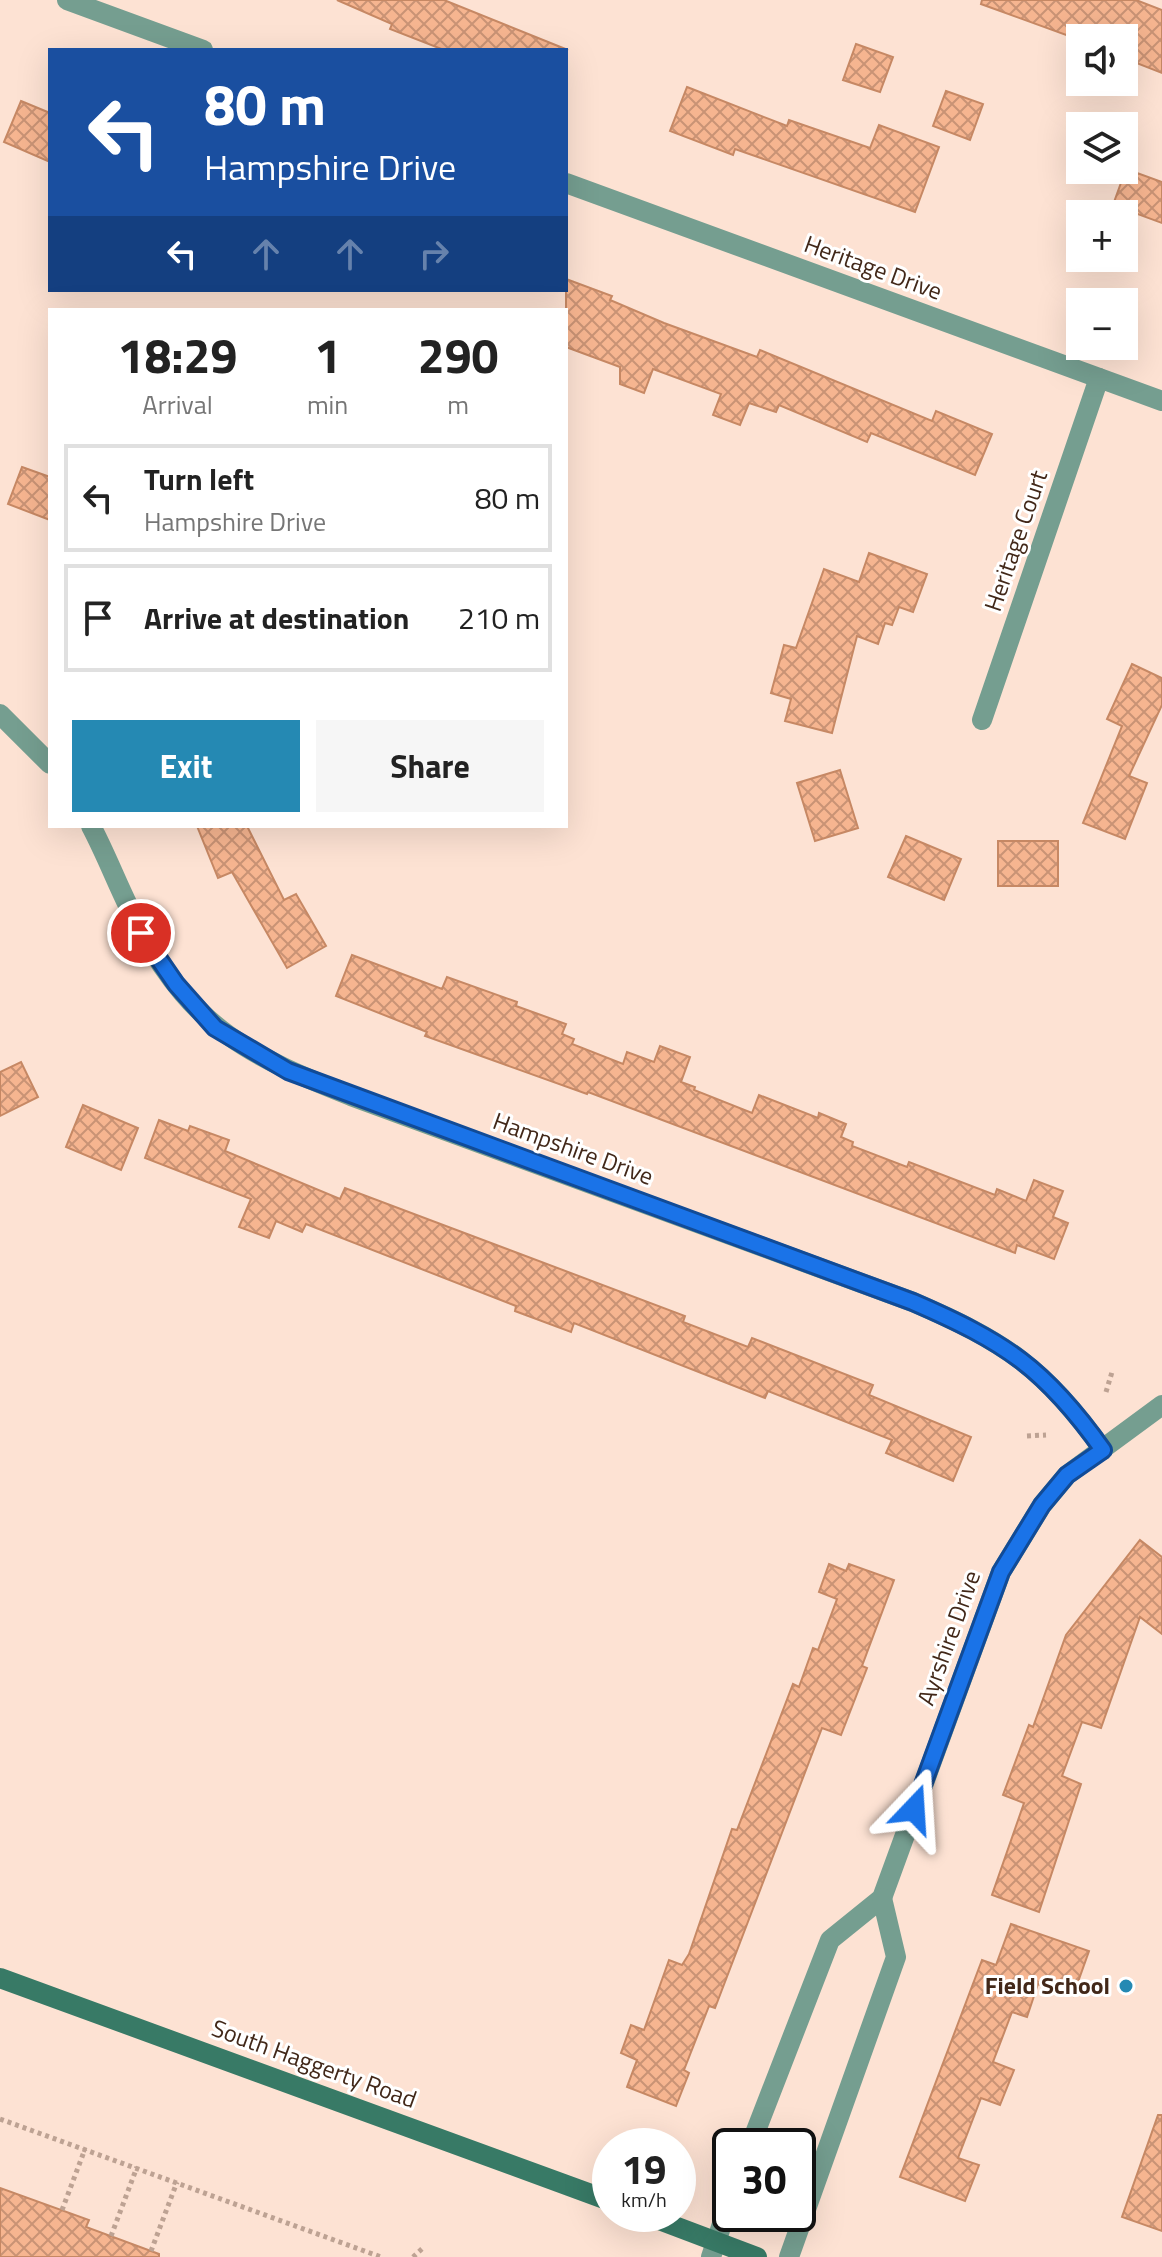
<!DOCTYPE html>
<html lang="en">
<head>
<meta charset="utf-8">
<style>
	body { margin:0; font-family:"Titillium Web",sans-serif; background:#f6f6f6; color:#222; height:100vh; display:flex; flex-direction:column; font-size:30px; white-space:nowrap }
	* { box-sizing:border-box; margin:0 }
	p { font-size:26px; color:#767676 }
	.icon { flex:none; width:44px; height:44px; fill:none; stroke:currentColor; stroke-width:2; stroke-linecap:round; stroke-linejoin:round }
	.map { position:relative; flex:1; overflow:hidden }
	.details { position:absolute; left:48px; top:308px; width:520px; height:520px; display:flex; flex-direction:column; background:#fff; border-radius:0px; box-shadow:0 8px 32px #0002 }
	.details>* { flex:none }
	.guide { position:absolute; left:48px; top:48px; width:520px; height:244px; border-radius:0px; box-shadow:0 8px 32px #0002; background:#1a4fa0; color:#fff; overflow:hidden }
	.tools { position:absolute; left:1066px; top:24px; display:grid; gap:16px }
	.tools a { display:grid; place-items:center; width:72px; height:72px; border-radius:0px; background:#fff; box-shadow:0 8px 32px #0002; font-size:40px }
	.speed { position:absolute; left:592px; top:2128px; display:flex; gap:16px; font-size:40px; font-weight:700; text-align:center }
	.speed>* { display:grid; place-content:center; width:104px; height:104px; border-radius:50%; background:#fff; box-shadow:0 8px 32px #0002; line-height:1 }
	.speed small { font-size:20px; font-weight:400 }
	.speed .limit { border:4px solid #111; border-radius:12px; background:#fff; color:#111 }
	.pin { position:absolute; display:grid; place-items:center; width:68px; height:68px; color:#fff; margin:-34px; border:4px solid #fff; border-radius:50%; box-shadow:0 2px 8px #0007 }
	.me { position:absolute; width:88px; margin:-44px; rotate:20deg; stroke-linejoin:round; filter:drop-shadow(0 0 6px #0008) }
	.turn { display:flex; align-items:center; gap:28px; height:168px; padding:0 24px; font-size:36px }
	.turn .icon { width:104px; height:104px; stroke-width:2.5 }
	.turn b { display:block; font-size:56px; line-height:68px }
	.lanes { display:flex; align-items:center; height:76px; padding:0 24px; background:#0003; justify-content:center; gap:40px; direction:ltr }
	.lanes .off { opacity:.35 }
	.eta { display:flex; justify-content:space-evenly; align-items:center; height:136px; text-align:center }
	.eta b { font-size:48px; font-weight:700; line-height:56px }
	.action { display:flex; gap:16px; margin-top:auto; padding:16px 24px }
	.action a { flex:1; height:92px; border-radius:0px; background:#2589b3; color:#fff; font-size:32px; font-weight:700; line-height:92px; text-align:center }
	.action a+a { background:#f6f6f6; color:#222 }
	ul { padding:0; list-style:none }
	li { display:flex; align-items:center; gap:24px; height:108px; margin:0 16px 12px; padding:0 8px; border:4px solid #e0e0e0; border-radius:0px }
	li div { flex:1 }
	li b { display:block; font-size:30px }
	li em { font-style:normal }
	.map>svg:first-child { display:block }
	.building { fill:url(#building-cross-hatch); stroke:#c68864; stroke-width:2 }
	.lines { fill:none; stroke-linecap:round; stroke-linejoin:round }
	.path { stroke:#bda293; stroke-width:5; stroke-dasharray:4 4; stroke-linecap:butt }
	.minor { stroke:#759e90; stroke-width:20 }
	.secondary { stroke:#387a66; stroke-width:20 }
	.route-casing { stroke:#114b97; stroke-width:20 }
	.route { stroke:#1a73e8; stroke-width:14 }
	.poi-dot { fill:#2589b3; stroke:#fff; stroke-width:3 }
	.labels { text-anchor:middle; stroke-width:6; stroke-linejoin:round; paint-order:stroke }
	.street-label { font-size:24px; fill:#422819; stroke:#fff }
	.poi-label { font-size:24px; font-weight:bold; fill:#422819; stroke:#fff; text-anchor:end }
</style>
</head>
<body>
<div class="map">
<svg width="1162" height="2257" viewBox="0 0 1162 2257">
	<defs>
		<pattern id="building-cross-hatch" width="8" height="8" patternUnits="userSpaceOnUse" patternTransform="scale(2)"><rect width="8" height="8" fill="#f6b590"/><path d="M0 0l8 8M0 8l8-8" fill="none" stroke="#c99375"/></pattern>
	</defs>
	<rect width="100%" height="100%" fill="#fde2d3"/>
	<g class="building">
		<polygon points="337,0 444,0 568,50 444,50 390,29 392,24"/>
		<polygon points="982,0 1136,0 1162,10 1162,73 1124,58 1124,38 1080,40 981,4"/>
		<polygon points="856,44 893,57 880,92 843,80"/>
		<polygon points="687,87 787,126 789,120 870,148 879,125 939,147 915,212 735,149 733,155 670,131"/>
		<polygon points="946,91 983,104 970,140 933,126"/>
		<polygon points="21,101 50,113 50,162 4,142"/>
		<polygon points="1126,169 1162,182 1162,223 1113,205"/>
		<polygon points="566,279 612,296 610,300 664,323 757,357 760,350 932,421 936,411 992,434 975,475 871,433 867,442 779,405 776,412 749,403 740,425 713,415 721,394 653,369 644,393 620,384 620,367 566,347"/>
		<polygon points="22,467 50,477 50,520 8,504"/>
		<polygon points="869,553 927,574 913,612 899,607 892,625 885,623 878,644 857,636 832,733 785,721 791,699 771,693 784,645 796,648 824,569 859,582"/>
		<polygon points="1132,664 1162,678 1162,705 1129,776 1147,783 1125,839 1083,823 1122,726 1107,719"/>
		<polygon points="840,770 858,828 815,841 797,783"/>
		<polygon points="197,826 247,826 284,900 296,894 326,946 287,968 232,872 218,878"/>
		<polygon points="906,836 961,859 944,900 888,877"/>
		<rect x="998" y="841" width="60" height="45"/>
		<polygon points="352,955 442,989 447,977 517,1002 516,1006 566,1024 562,1034 574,1039 572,1044 623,1064 627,1052 654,1062 660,1046 690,1057 681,1082 695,1087 694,1090 752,1113 759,1095 818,1118 819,1113 846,1124 841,1137 853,1142 852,1146 907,1167 909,1162 995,1195 997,1189 1026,1201 1034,1180 1063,1191 1053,1217 1068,1223 1054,1259 1017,1245 1015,1253 588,1092 587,1094 425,1036 427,1032 336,996"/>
		<polygon points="21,1062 38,1097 0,1116 0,1072"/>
		<polygon points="83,1105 138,1128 121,1170 66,1147"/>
		<polygon points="159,1120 188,1131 190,1126 229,1140 225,1151 340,1199 345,1188 685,1316 683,1322 748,1347 752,1338 873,1385 869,1395 971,1437 953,1481 886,1453 892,1440 768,1391 765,1398 574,1323 571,1332 515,1311 516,1306 306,1224 302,1232 276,1221 269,1238 239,1227 251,1199 145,1158"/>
		<polygon points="1140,1540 1162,1557 1162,1634 1140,1617 1101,1728 1082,1722 1062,1776 1081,1784 1039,1912 992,1895 1024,1803 1003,1795 1029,1725 1033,1727 1066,1635"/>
		<polygon points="829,1564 846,1571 849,1564 894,1580 862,1666 867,1668 841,1735 822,1728 715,2008 709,2006 684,2070 689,2073 676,2106 627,2087 637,2060 621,2053 631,2025 644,2030 669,1960 682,1965 689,1954 732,1829 737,1830 793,1684 799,1687 813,1648 818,1650 837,1599 819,1592"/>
		<polygon points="1011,1924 1089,1951 1073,1996 1038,1984 1027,2017 1012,2012 993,2062 1014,2070 1000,2105 981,2098 958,2158 979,2165 965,2201 900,2177 982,1960 996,1965"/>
		<polygon points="1158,2115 1162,2115 1162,2231 1122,2217"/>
		<polygon points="0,2188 89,2220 86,2227 159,2254 159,2257 0,2257"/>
	</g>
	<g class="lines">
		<g class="path">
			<polyline points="1106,1392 1112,1372"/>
			<polyline points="1027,1436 1046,1435"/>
			<polyline points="0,2119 381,2257"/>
			<polyline points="62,2210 85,2149"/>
			<polyline points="111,2236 137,2167"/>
			<polyline points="151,2251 177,2182"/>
			<polyline points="413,2257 424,2247"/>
		</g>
		<g class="minor">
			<polyline points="67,0 203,50"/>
			<polyline points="566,183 1162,401"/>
			<polyline points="0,714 50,764"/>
			<polyline points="982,720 1099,378"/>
			<path d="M91,826C109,860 122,897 141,931C196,1030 250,1056 351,1096L913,1302C1004,1341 1045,1368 1103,1450"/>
			<polyline points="750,2146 830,1940 882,1898 1001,1572 1042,1505 1067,1475 1162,1405"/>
			<polyline points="711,2257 730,2200"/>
			<polyline points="789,2257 896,1957 882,1898"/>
		</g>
		<g class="secondary">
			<polyline points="0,1978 610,2201"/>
			<polyline points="643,2214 757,2257"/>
		</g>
	</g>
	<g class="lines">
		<defs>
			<path id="route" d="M141,933L176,984L215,1028L288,1071L913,1302C1005,1342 1045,1368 1103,1450L1067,1475L1042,1505L1001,1572L914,1809"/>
		</defs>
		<use href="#route" class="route-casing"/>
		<use href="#route" class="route"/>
	</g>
	<circle class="poi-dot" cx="1126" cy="1986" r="8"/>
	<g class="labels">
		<g class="street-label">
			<text transform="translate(873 268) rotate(20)" y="8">Heritage Drive</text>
			<text transform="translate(1016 541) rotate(-71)" y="8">Heritage Court</text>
			<text transform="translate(573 1149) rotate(20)" y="8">Hampshire Drive</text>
			<text transform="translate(949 1638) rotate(-70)" y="8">Ayrshire Drive</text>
			<text transform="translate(314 2064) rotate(20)" y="8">South Haggerty Road</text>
		</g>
		<g class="poi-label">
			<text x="1110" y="1994">Field School</text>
		</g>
	</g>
</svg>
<div class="tools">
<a><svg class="icon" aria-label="sound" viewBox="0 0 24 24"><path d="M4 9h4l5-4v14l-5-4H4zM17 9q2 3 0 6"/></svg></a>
<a><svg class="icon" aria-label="layers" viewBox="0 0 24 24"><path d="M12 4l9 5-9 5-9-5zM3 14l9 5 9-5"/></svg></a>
<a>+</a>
<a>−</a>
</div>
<div class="speed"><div>19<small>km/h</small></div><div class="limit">30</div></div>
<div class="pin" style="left:141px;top:933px;background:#d93025"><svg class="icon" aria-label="arrive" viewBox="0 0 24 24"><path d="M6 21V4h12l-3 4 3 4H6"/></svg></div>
<svg class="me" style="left:914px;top:1809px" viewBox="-20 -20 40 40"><path d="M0-17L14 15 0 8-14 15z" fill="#1a73e8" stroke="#fff" stroke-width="4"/></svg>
<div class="guide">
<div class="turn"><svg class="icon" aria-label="left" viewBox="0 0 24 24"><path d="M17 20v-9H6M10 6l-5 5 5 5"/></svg><div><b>80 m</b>Hampshire Drive</div></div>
<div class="lanes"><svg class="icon" aria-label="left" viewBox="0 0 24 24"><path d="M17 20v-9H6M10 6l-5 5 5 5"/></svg><svg class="icon off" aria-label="ahead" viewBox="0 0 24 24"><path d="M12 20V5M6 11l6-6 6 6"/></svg><svg class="icon off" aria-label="ahead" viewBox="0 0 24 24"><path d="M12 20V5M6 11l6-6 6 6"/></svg><svg class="icon off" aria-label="right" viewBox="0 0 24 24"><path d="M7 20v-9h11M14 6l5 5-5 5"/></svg></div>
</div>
<section class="details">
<div class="eta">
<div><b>18:29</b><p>Arrival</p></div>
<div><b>1</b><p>min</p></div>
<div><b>290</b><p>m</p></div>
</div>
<ul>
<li><svg class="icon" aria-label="left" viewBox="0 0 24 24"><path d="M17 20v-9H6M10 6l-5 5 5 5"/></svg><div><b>Turn left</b><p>Hampshire Drive</p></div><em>80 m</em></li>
<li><svg class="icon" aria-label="arrive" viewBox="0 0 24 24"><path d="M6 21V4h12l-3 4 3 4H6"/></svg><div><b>Arrive at destination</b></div><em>210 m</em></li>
</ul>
<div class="action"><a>Exit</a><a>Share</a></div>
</section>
</div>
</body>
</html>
